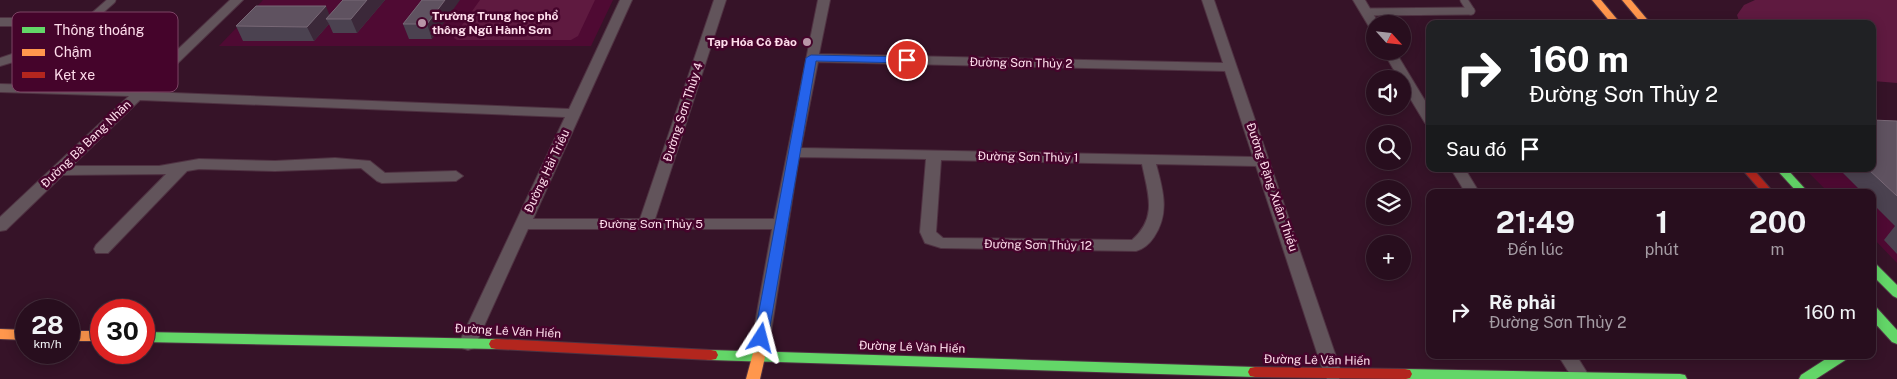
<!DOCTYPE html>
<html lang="vi">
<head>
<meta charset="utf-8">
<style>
	body { margin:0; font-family:"Public Sans",sans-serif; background:#301727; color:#f1f3f6; height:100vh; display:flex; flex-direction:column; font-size:19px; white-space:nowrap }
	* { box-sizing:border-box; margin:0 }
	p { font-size:16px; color:#a59ca4 }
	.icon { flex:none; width:28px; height:28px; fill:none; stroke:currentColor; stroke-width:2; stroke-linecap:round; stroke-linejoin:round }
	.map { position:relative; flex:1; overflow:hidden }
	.details { position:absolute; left:1426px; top:189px; width:450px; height:170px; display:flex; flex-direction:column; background:#280e1e; border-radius:10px; box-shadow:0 2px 12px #0003,0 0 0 1px #442e3c }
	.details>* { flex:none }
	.hud { position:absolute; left:1426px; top:20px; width:450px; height:152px; border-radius:10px; box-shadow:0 2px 12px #0003,0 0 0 1px #442e3c; background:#202124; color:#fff; overflow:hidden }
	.needle { width:32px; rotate:117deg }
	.buttons { position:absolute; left:1366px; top:15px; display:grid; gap:10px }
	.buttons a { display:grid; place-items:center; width:45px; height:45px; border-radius:50%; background:#280e1e; box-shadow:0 2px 12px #0003,0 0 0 1px #442e3c; font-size:25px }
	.speed { position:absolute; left:15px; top:299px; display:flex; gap:10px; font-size:25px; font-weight:700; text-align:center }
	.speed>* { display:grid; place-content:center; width:65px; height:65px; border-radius:50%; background:#280e1e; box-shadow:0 2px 12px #0003,0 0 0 1px #442e3c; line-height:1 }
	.speed small { font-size:12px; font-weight:400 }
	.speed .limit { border:8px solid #d22; background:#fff; color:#111 }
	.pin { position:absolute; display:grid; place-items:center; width:42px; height:42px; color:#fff; margin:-21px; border:2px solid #fff; border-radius:50%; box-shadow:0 1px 5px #0007 }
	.me { position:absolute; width:55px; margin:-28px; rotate:9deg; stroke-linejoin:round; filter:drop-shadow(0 0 4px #0008) }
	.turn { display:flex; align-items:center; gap:18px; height:105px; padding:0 20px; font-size:22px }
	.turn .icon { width:65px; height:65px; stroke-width:2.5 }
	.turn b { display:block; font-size:35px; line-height:42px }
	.then { display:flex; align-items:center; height:48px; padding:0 20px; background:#0003; gap:10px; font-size:19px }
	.eta { display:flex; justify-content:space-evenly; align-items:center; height:85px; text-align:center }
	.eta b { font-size:30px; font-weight:700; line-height:35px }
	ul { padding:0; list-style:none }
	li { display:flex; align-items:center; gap:15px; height:75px; padding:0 20px }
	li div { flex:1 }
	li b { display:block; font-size:19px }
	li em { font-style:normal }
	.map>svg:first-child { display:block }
	.built { fill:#4f0a33 }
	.green { fill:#5f1a40 }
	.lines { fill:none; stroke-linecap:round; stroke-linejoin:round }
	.lane-casing { stroke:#4f3242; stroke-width:9 }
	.street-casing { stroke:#4f3242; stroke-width:2 }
	.fast-casing { stroke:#4f3242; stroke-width:2 }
	.slow-casing { stroke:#4f3242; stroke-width:2 }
	.jam-casing { stroke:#4f3242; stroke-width:2 }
	.lane { stroke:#62545b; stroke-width:7 }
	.street { fill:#62545b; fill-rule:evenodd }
	.fast { fill:#63d668; fill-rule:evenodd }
	.slow { fill:#ff974d; fill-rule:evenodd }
	.jam { fill:#b3261e; fill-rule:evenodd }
	.wall { fill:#4b4250 }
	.shaded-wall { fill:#3b2839 }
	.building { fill:#5f5260; stroke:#786876 }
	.route { fill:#2563eb; stroke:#184099 }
	.poi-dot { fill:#b896a7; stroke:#45042b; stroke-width:2 }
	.labels { text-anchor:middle; stroke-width:5; stroke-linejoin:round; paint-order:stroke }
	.poi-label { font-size:12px; font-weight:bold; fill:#feddeb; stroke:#45042b; text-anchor:start }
	.street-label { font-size:12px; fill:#feddeb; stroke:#45042b }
	.key { fill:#45042b; stroke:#7c4565; stroke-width:1 }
	.key-label { font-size:14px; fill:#feddeb }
</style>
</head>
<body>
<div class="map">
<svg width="1897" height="379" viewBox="0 0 1897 379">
	<rect width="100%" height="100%" fill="#361328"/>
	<g class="built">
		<polygon points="263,0 613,0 591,46 219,46"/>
		<polygon points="1897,138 1897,263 1873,238 1872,192 1828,192 1805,169 1872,169"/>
	</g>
	<g class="green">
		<polygon points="480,0 595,0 578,36 571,40 457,40 454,38 455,35"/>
		<polygon points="1755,0 1897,0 1897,83 1873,81 1872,24 1740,24 1737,15 1744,5"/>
	</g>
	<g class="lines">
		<defs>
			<g id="lane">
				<polyline points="1464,0 1471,11"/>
				<polyline points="1366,12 1471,11"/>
				<polyline points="87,22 112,0"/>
			</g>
			<g id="street">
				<path d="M230,0H243L148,92L569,109L620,0H632L533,219H640L714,0H726L655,219H774L818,0H830L819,54L1223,63L1202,0H1214L1342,374L1339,379H1327L1324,374L1256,166L1156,164C1163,190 1170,213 1154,237C1150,243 1144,249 1136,251L941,248L925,243L920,232L926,159L799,157L767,357L764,362L758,364L752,362L749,357L772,229H528L474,348L468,350L462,348L459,343L565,117L140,100L72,166H159L199,159L275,161L335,158L370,161L385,173L456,171L463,176L456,181L382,183L377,181L361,168L275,171L199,169L187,171L108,253H96L94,249L96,245L166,174L63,175L6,230L0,231V217L129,96L0,92V84L137,88ZM818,62L1225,71L1253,157L801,148ZM941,160L1142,164C1148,194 1158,217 1132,240L943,238L936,232Z"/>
				<polygon points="1353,0 1365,0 1379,24 1375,24 1375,31 1371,30"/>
				<polygon points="0,18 129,18 135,22 129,26 0,26"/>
				<polygon points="1383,51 1395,51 1430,109 1430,124 1425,123 1402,85 1402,79 1399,79"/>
				<polygon points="15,53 21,57 20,60 0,66 0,58"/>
				<polygon points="1451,169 1465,169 1479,192 1465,192"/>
				<polygon points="1558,355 1576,355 1591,379 1573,379"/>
			</g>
			<g id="fast">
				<polygon points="1776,169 1787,169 1808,192 1797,192"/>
				<polygon points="1872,263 1876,264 1897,285 1897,298 1893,296 1872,275"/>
				<polygon points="1872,306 1877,308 1897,330 1897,344 1892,342 1872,320"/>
				<polygon points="144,332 496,339 501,340 503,344 501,348 496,349 144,342"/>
				<polygon points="711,350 1255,367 1260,368 1262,372 1260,376 1255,377 711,360 706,359 704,355 706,351"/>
				<polygon points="1832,355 1849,355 1847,359 1816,379 1799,379 1801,375"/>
				<polygon points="1405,369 1680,374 1685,375 1687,379 1404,379 1400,378 1398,374 1400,370"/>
			</g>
			<g id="slow">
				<polygon points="1592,0 1601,0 1621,24 1612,24"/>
				<polygon points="1622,0 1631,0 1651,24 1642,24"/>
				<polygon points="0,329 26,330 26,340 0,339"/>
				<rect x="69" y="331" width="32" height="10"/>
				<polygon points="758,352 763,353 765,357 760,379 746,379 753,353"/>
			</g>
			<g id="jam">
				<polygon points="1742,169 1753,169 1773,192 1762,192"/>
				<polygon points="496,339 711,350 716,351 718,355 716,359 711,360 496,349 491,348 489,344 491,340"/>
				<polygon points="1255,367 1405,369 1410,370 1412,374 1410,378 1406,379 1255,377 1250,376 1248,372 1250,368"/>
			</g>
		</defs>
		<use href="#lane" class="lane-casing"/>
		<use href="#street" class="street-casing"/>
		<use href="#fast" class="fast-casing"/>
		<use href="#slow" class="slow-casing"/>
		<use href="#jam" class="jam-casing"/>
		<use href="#lane" class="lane"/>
		<use href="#street" class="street"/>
		<use href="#fast" class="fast"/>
		<use href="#slow" class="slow"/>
		<use href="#jam" class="jam"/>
	</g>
	<g class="wall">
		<polygon points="343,0 385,0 357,33 333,33 329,24 314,41 243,41 236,26 330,15"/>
		<polygon points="422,0 432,39 409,39 403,24"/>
		<polygon points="1897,121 1897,254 1884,240 1895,226 1872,203 1872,192 1862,192 1839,169 1872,169"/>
	</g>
	<g class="shaded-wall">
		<polygon points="367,0 385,0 357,33 351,19"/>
		<polygon points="445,0 460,0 432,39 427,24"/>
		<polygon points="326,6 331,19 326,19 329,24 314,41 307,27"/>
	</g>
	<g class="building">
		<polygon points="343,0 367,0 351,19 326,19"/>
		<polygon points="422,0 445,0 427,24 403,24"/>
		<polygon points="256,6 326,6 307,27 236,26"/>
		<polygon points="1872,120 1897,121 1897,196 1868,169 1872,169"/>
	</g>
	<polygon class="route" points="811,55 907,57 911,60 907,63 816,61 768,338 761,343 754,338 806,58"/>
	<g class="poi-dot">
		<circle cx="422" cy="23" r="5"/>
		<circle cx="807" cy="42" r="5"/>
	</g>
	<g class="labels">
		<g class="poi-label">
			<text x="432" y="20">Trường Trung học phổ<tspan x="432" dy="14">thông Ngũ Hành Sơn</tspan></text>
			<text x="797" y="46" text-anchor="end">Tạp Hóa Cô Đào</text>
		</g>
		<g class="street-label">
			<text transform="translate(1021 63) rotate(1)" y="4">Đường Sơn Thủy 2</text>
			<text transform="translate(683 112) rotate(-72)" y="4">Đường Sơn Thủy 4</text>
			<text transform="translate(86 144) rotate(-44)" y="4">Đường Bà Bang Nhãn</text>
			<text transform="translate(1028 157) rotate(1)" y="4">Đường Sơn Thủy 1</text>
			<text transform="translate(547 171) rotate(-65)" y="4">Đường Hải Triều</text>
			<text transform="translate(1272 187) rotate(71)" y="4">Đường Đặng Xuân Thiều</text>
			<text x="651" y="228">Đường Sơn Thủy 5</text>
			<text transform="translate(1038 245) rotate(1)" y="4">Đường Sơn Thủy 12</text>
			<text transform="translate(508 331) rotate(3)" y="4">Đường Lê Văn Hiến</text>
			<text transform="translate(912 347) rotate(2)" y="4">Đường Lê Văn Hiến</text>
			<text transform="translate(1317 360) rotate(1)" y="4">Đường Lê Văn Hiến</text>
		</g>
	</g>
	<rect x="12" y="12" width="166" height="80" rx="8" class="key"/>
	<rect x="22" y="27" width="23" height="6" fill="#63d668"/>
	<rect x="22" y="49" width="23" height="7" fill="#ff974d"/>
	<rect x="22" y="72" width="23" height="6" fill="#b3261e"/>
	<g class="key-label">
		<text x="54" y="35">Thông thoáng</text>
		<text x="54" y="57">Chậm</text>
		<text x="54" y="80">Kẹt xe</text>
	</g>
</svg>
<div class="buttons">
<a><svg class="needle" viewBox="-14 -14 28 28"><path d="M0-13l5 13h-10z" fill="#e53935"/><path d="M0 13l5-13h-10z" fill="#a59ca4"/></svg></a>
<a><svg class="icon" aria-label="sound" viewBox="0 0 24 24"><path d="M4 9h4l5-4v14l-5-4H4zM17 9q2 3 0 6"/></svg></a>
<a><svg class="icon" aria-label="search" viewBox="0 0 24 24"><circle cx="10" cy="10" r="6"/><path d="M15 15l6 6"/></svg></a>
<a><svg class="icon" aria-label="layers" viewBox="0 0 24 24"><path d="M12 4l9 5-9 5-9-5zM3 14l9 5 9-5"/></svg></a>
<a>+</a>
</div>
<div class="speed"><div>28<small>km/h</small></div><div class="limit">30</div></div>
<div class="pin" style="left:907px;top:60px;background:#d93025"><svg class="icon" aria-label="arrive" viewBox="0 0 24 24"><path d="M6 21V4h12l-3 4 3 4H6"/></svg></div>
<svg class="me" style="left:761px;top:338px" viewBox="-20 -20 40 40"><path d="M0-17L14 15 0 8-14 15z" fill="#2563eb" stroke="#fff" stroke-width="4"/></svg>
<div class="hud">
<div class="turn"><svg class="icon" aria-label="right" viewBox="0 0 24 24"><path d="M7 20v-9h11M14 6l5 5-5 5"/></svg><div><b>160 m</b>Đường Sơn Thủy 2</div></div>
<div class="then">Sau đó<svg class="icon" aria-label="arrive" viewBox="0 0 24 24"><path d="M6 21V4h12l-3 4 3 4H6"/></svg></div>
</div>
<section class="details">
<div class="eta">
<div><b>21:49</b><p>Đến lúc</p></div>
<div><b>1</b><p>phút</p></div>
<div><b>200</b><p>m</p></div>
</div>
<ul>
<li><svg class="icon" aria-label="right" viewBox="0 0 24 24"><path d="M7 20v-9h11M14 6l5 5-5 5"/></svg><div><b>Rẽ phải</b><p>Đường Sơn Thủy 2</p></div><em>160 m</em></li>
</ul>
</section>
</div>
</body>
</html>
